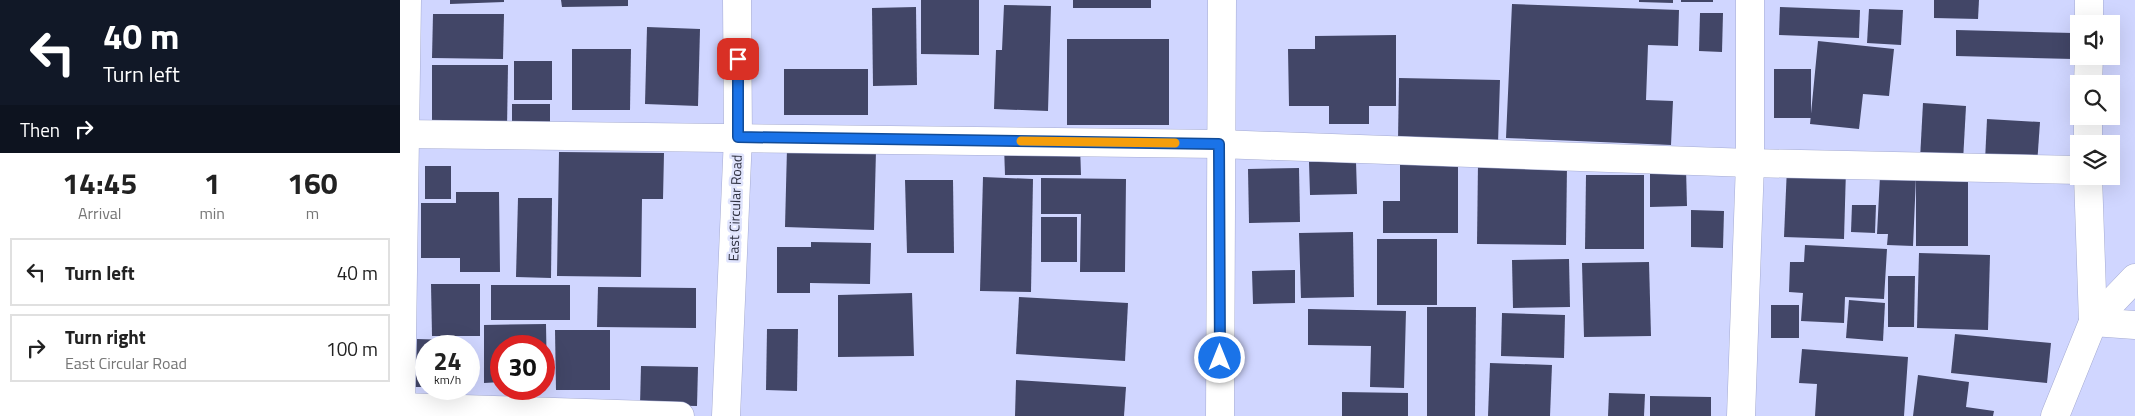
<!DOCTYPE html>
<html lang="en">
<head>
<meta charset="utf-8">
<style>
	body { margin:0; font-family:"Titillium Web",sans-serif; background:#f2f2f2; color:#222; height:100vh; display:flex; flex-direction:column; font-size:19px; white-space:nowrap }
	* { box-sizing:border-box; margin:0 }
	p { font-size:16px; color:#767676 }
	.icon { flex:none; width:28px; height:28px; fill:none; stroke:currentColor; stroke-width:2; stroke-linecap:round; stroke-linejoin:round }
	.map { position:relative; flex:1; overflow:hidden }
	.details { display:flex; flex-direction:column; background:#fff; width:400px }
	.details>* { flex:none }
	.hud { background:#111827; color:#fff; overflow:hidden }
	.controls { position:absolute; left:1670px; top:15px; display:grid; gap:10px }
	.controls a { display:grid; place-items:center; width:50px; height:50px; border-radius:0px; background:#fff; box-shadow:0 5px 20px #0002; font-size:25px }
	.speed { position:absolute; left:15px; top:335px; display:flex; gap:10px; font-size:25px; font-weight:700; text-align:center }
	.speed>* { display:grid; place-content:center; width:65px; height:65px; border-radius:50%; background:#fff; box-shadow:0 5px 20px #0002; line-height:1 }
	.speed small { font-size:12px; font-weight:400 }
	.speed .limit { border:8px solid #d22; background:#fff; color:#111 }
	.pin { position:absolute; display:grid; place-items:center; width:42px; height:42px; color:#fff; margin:-21px; border-radius:10px; box-shadow:0 2px 8px #0006 }
	.me { position:absolute; width:55px; margin:-28px; rotate:0deg; stroke-linejoin:round; filter:drop-shadow(0 0 4px #0008) }
	.turn { display:flex; align-items:center; gap:18px; height:105px; padding:0 20px; font-size:22px }
	.turn .icon { width:65px; height:65px; stroke-width:2.5 }
	.turn b { display:block; font-size:35px; line-height:42px }
	.then { display:flex; align-items:center; height:48px; padding:0 20px; background:#0003; gap:10px; font-size:19px }
	.eta { display:flex; justify-content:space-evenly; align-items:center; height:85px; text-align:center }
	.eta b { font-size:30px; font-weight:700; line-height:35px }
	ul { padding:0; list-style:none }
	li { display:flex; align-items:center; gap:15px; height:68px; margin:0 10px 8px; padding:0 10px; border:2px solid #e0e0e0; border-radius:0px }
	li div { flex:1 }
	li b { display:block; font-size:19px }
	li em { font-style:normal }
	main { display:flex; flex:1; min-height:0 }
	.map>svg:first-child { display:block }
	.building { fill:#424667 }
	.lines { fill:none; stroke-linecap:round; stroke-linejoin:round }
	.minor-casing { stroke:#a5abd2; stroke-width:29 }
	.minor { stroke:#fff; stroke-width:28 }
	.route-casing { stroke:#114b97; stroke-width:12 }
	.route { stroke:#1a73e8; stroke-width:9 }
	.slow { stroke:#f59e0b; stroke-width:9 }
	.labels { text-anchor:middle; stroke-width:5; stroke-linejoin:round; paint-order:stroke }
	.street-label { font-size:14px; fill:#2e3040; stroke:#e0e4fd }
</style>
</head>
<body>
<main>
<section class="details">
<div class="hud">
<div class="turn"><svg class="icon" aria-label="left" viewBox="0 0 24 24"><path d="M17 20v-9H6M10 6l-5 5 5 5"/></svg><div><b>40 m</b>Turn left</div></div>
<div class="then">Then<svg class="icon" aria-label="right" viewBox="0 0 24 24"><path d="M7 20v-9h11M14 6l5 5-5 5"/></svg></div>
</div>
<div class="eta">
<div><b>14:45</b><p>Arrival</p></div>
<div><b>1</b><p>min</p></div>
<div><b>160</b><p>m</p></div>
</div>
<ul>
<li><svg class="icon" aria-label="left" viewBox="0 0 24 24"><path d="M17 20v-9H6M10 6l-5 5 5 5"/></svg><div><b>Turn left</b></div><em>40 m</em></li>
<li><svg class="icon" aria-label="right" viewBox="0 0 24 24"><path d="M7 20v-9h11M14 6l5 5-5 5"/></svg><div><b>Turn right</b><p>East Circular Road</p></div><em>100 m</em></li>
</ul>
</section>
<div class="map">
<svg width="1735" height="416" viewBox="0 0 1735 416">
	<rect width="100%" height="100%" fill="#d0d6ff"/>
	<g class="building">
		<polygon points="50,0 104,0 104,2 50,4"/>
		<polygon points="161,0 228,0 228,6 162,7"/>
		<polygon points="521,0 579,0 579,55 521,54"/>
		<rect x="673" y="0" width="78" height="8"/>
		<polygon points="1239,0 1273,0 1273,3 1239,2"/>
		<rect x="1281" y="0" width="32" height="2"/>
		<polygon points="1534,0 1579,0 1578,19 1534,18"/>
		<polygon points="1112,4 1279,10 1278,46 1248,45 1246,100 1273,101 1271,145 1106,138"/>
		<polygon points="604,5 651,6 648,111 594,109 596,50 602,50"/>
		<polygon points="516,7 517,85 473,86 472,8"/>
		<polygon points="1380,7 1460,10 1459,38 1379,35"/>
		<polygon points="1469,9 1503,10 1501,45 1467,43"/>
		<polygon points="1300,13 1323,13 1322,52 1299,51"/>
		<polygon points="33,14 104,14 103,59 32,58"/>
		<polygon points="247,27 300,29 298,106 245,104"/>
		<polygon points="1556,30 1673,33 1673,59 1556,56"/>
		<polygon points="996,35 996,106 969,106 969,124 929,124 929,106 889,106 888,49 915,49 915,36"/>
		<rect x="667" y="39" width="102" height="86"/>
		<polygon points="1418,41 1494,49 1489,96 1463,94 1459,129 1410,124"/>
		<polygon points="172,49 231,49 230,110 172,110"/>
		<rect x="114" y="61" width="38" height="39"/>
		<polygon points="32,65 108,65 107,128 32,128"/>
		<rect x="384" y="69" width="84" height="46"/>
		<rect x="1374" y="69" width="37" height="49"/>
		<polygon points="999,78 1100,80 1098,143 998,140"/>
		<polygon points="1523,103 1566,106 1563,161 1520,159"/>
		<rect x="112" y="104" width="38" height="27"/>
		<polygon points="1587,119 1640,122 1637,165 1585,161"/>
		<polygon points="680,145 681,175 605,175 604,146"/>
		<polygon points="387,148 476,150 474,230 385,227"/>
		<polygon points="159,152 264,153 263,199 242,199 241,277 157,276"/>
		<polygon points="1000,154 1058,154 1058,233 983,233 983,201 1000,201"/>
		<polygon points="909,162 956,162 957,194 910,195"/>
		<polygon points="1078,163 1167,165 1166,245 1077,244"/>
		<rect x="25" y="166" width="26" height="33"/>
		<polygon points="1387,167 1446,169 1444,239 1384,237"/>
		<polygon points="899,168 900,222 849,223 848,169"/>
		<polygon points="1286,168 1287,206 1250,207 1250,169"/>
		<rect x="1516" y="173" width="52" height="73"/>
		<polygon points="1186,175 1244,175 1244,249 1185,249"/>
		<polygon points="1480,176 1516,177 1513,246 1487,245 1488,234 1477,234"/>
		<polygon points="583,177 633,179 631,292 580,291"/>
		<polygon points="641,178 726,179 725,272 680,272 681,214 641,214"/>
		<polygon points="505,180 553,180 554,253 507,253"/>
		<polygon points="56,192 99,192 100,272 60,272 60,258 21,258 21,203 56,203"/>
		<polygon points="118,198 152,198 151,278 116,277"/>
		<polygon points="1452,205 1476,205 1475,233 1451,232"/>
		<polygon points="1291,210 1324,211 1323,248 1291,247"/>
		<rect x="641" y="217" width="36" height="45"/>
		<polygon points="953,232 954,297 901,298 899,233"/>
		<rect x="977" y="239" width="60" height="66"/>
		<polygon points="411,242 471,243 470,284 410,283 410,293 377,293 377,247 411,247"/>
		<polygon points="1405,245 1487,249 1484,299 1445,297 1444,323 1401,321 1403,293 1389,292 1390,262 1404,262"/>
		<polygon points="1519,253 1590,255 1588,330 1517,328"/>
		<polygon points="1169,259 1170,307 1113,308 1112,260"/>
		<polygon points="1249,262 1251,336 1184,337 1182,263"/>
		<polygon points="895,270 895,303 853,304 852,271"/>
		<polygon points="1488,276 1515,276 1514,327 1488,327"/>
		<polygon points="31,284 80,284 80,336 32,336"/>
		<rect x="91" y="285" width="79" height="35"/>
		<polygon points="198,287 296,288 296,328 197,327"/>
		<polygon points="512,293 514,356 438,357 438,295"/>
		<polygon points="619,297 728,303 725,361 616,354"/>
		<polygon points="1449,300 1485,303 1483,341 1446,338"/>
		<rect x="1371" y="305" width="28" height="33"/>
		<polygon points="1027,307 1076,307 1075,416 1027,416"/>
		<polygon points="908,309 1006,311 1004,388 970,387 971,346 908,345"/>
		<polygon points="1102,313 1165,315 1164,358 1101,356"/>
		<polygon points="146,324 147,382 144,382 144,346 101,346 101,382 84,383 84,325"/>
		<polygon points="367,329 398,329 397,391 366,390"/>
		<polygon points="155,330 210,330 210,390 156,390"/>
		<polygon points="1555,334 1651,343 1647,383 1551,373"/>
		<polygon points="17,339 52,340 52,346 26,346 26,387 15,387"/>
		<polygon points="1402,349 1508,357 1504,416 1415,416 1417,384 1399,383"/>
		<polygon points="1090,363 1152,365 1150,416 1088,416"/>
		<polygon points="241,366 298,367 297,406 240,405"/>
		<polygon points="1518,375 1569,382 1566,407 1594,411 1593,416 1513,416"/>
		<polygon points="616,380 726,387 724,416 615,416"/>
		<polygon points="942,392 1008,393 1008,416 942,416"/>
		<polygon points="1209,393 1245,394 1244,416 1208,416"/>
		<polygon points="1250,396 1311,397 1311,416 1250,416"/>
	</g>
	<g class="lines">
		<defs>
			<g id="minor">
				<polyline points="1689,24 1689,0"/>
				<polyline points="1688,84 1689,56"/>
				<polyline points="0,134 819,144 1350,163 1679,170"/>
				<polyline points="1688,144 1688,116"/>
				<polyline points="1688,176 1693,322"/>
				<polyline points="1693,322 1735,325"/>
				<polyline points="0,407 280,416"/>
				<polyline points="1,407 7,0"/>
				<polyline points="326,416 338,137 337,0"/>
				<polyline points="820,416 822,0"/>
				<polyline points="1341,416 1350,163 1350,0"/>
				<polyline points="1655,416 1693,322 1735,278"/>
			</g>
		</defs>
		<use href="#minor" class="minor-casing"/>
		<use href="#minor" class="minor"/>
	</g>
	<g class="lines">
		<defs>
			<polyline id="route" points="338,59 338,137 819,144 820,358"/>
		</defs>
		<use href="#route" class="route-casing"/>
		<use href="#route" class="route"/>
		<polyline class="slow" points="621,141 775,143"/>
	</g>
	<g class="labels">
		<g class="street-label">
			<text transform="translate(335 208) rotate(-88)" y="5">East Circular Road</text>
		</g>
	</g>
</svg>
<div class="controls">
<a><svg class="icon" aria-label="sound" viewBox="0 0 24 24"><path d="M4 9h4l5-4v14l-5-4H4zM17 9q2 3 0 6"/></svg></a>
<a><svg class="icon" aria-label="search" viewBox="0 0 24 24"><circle cx="10" cy="10" r="6"/><path d="M15 15l6 6"/></svg></a>
<a><svg class="icon" aria-label="layers" viewBox="0 0 24 24"><path d="M12 4l9 5-9 5-9-5zM3 14l9 5 9-5"/></svg></a>
</div>
<div class="speed"><div>24<small>km/h</small></div><div class="limit">30</div></div>
<div class="pin" style="left:338px;top:59px;background:#d93025"><svg class="icon" aria-label="arrive" viewBox="0 0 24 24"><path d="M6 21V4h12l-3 4 3 4H6"/></svg></div>
<svg class="me" style="left:820px;top:358px" viewBox="-20 -20 40 40"><circle r="17" fill="#1a73e8" stroke="#fff" stroke-width="3"/><path d="M0-11L8 9 0 5-8 9z" fill="#fff"/></svg>
</div>
</main>
</body>
</html>
